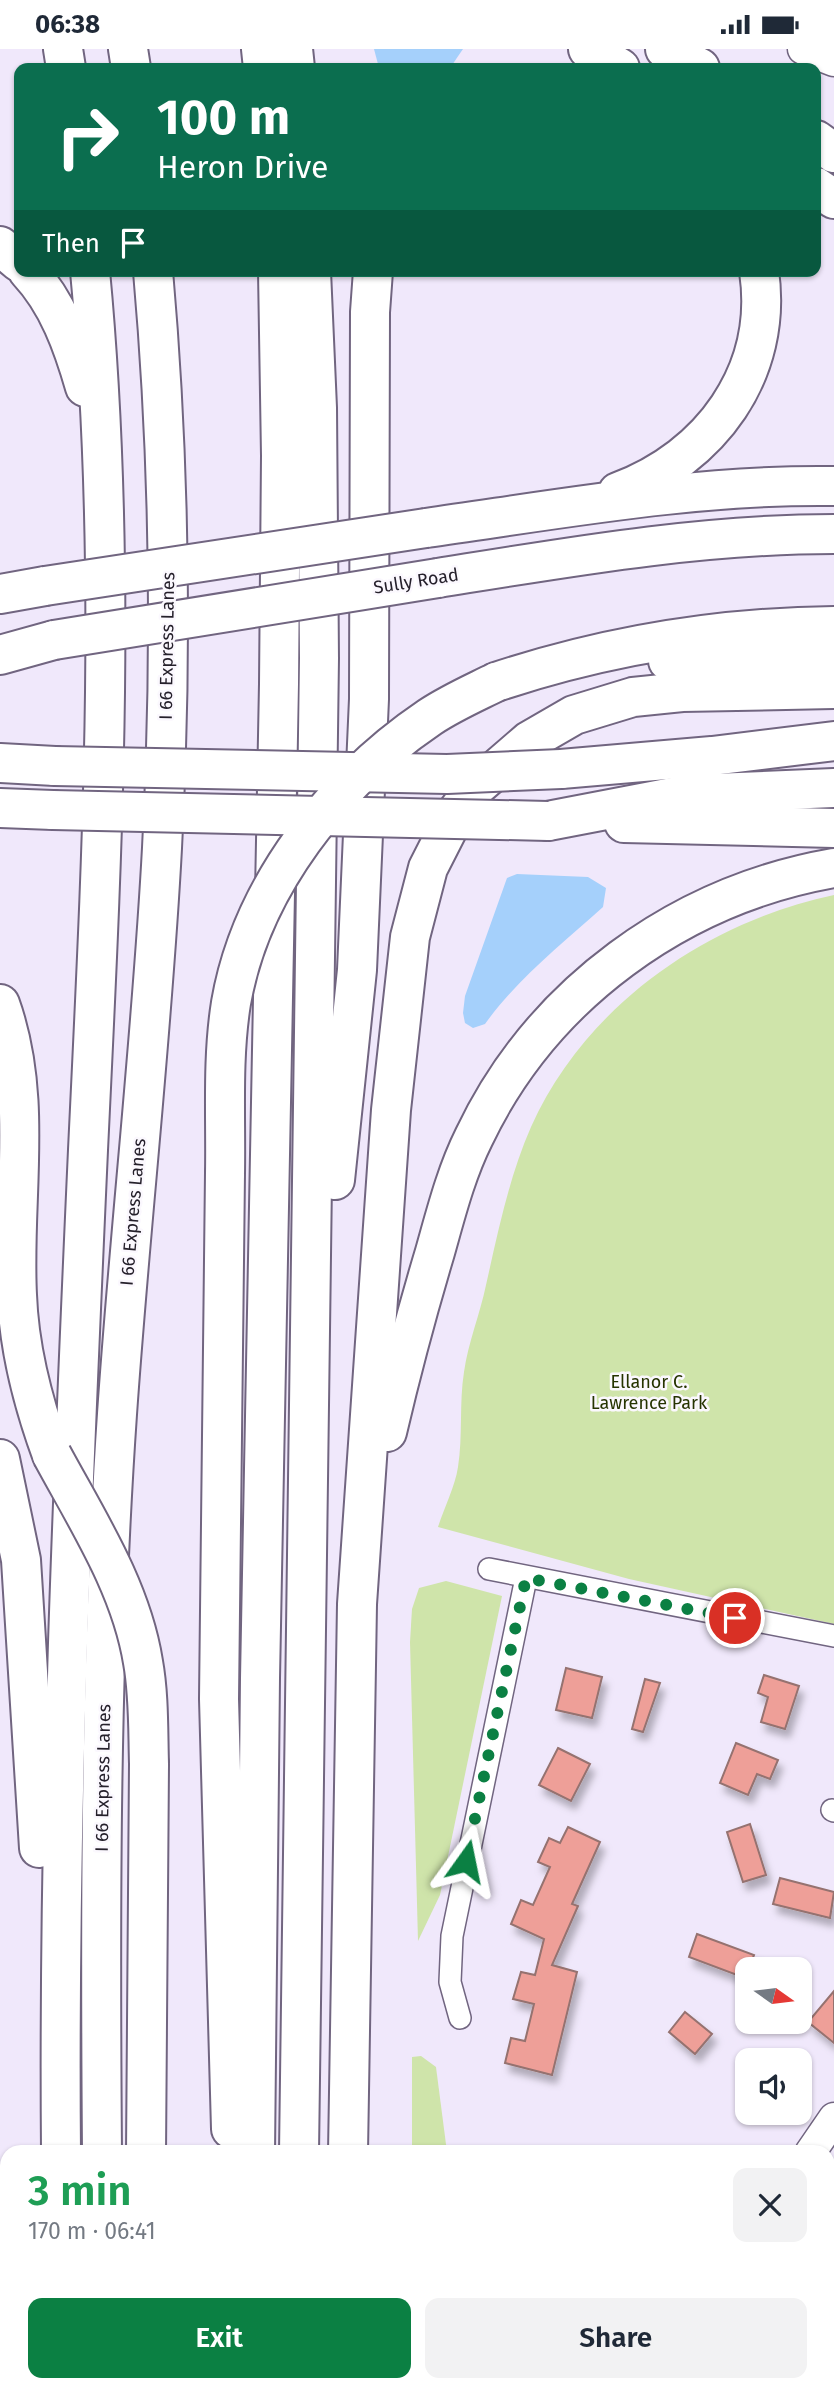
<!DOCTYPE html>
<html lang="en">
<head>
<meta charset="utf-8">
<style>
	body { margin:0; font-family:"Fira Sans",sans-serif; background:#f2f2f3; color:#1f2937; height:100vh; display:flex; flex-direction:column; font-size:26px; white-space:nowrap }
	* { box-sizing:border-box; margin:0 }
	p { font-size:23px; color:#747a83 }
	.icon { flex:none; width:38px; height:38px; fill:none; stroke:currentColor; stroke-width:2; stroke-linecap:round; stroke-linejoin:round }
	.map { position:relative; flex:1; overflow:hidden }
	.side { position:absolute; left:0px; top:2096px; width:835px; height:247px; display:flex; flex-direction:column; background:#fff; border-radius:21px 21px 0 0; box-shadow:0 2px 5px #0004 }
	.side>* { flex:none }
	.hud { position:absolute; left:14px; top:14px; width:807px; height:214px; border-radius:14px; box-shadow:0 2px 5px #0004; background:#0b6e4f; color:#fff; overflow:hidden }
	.needle { width:46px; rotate:104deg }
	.buttons { position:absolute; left:735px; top:1908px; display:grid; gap:14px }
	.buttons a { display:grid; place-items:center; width:77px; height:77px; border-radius:14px; background:#fff; box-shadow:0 2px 5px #0004; font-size:35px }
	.pin { position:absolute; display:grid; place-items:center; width:60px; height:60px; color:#fff; margin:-30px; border:4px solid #fff; border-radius:50%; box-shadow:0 2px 7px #0007 }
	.me { position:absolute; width:77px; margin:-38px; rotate:12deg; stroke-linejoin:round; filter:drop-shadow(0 0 5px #0008) }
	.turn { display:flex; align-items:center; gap:24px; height:147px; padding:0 28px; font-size:32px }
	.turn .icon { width:91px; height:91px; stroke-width:2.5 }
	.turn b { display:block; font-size:49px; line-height:60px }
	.then { display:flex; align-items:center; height:66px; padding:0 28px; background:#0003; gap:14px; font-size:26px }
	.round { display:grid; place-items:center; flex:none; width:74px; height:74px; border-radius:14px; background:#f2f2f3 }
	.overview { display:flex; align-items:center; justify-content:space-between; height:119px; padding:0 28px }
	h1 { font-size:42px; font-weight:600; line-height:52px; color:#1e9e55 }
	.button { display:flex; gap:14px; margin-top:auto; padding:14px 28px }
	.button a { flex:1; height:80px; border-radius:14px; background:#0b8043; color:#fff; font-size:28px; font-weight:600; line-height:80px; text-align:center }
	.button a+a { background:#f2f2f3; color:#1f2937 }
	.status { display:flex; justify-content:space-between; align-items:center; height:49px; padding:0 35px; background:#fff; direction:ltr }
	.status svg { height:19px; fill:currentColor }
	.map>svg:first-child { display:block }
	.green { fill:#cfe4aa }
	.water { fill:#a5d0fb }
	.building { fill:#ee9f98; stroke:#95726f; stroke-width:2; filter:url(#shadow) }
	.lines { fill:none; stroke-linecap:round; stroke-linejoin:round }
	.street-casing { stroke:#716580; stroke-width:24 }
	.secondary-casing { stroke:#716580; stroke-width:33 }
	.highway-casing { stroke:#716580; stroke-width:42 }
	.street { stroke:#fff; stroke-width:21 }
	.secondary { stroke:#fff; stroke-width:30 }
	.highway { stroke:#fff; stroke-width:38 }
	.highway-bridge-casing { stroke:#716580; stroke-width:42; stroke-linecap:butt }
	.highway-bridge { stroke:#fff; stroke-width:38 }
	.route { stroke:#0b8043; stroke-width:12; stroke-dasharray:0 21.6 }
	.labels { text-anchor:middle; stroke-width:5; stroke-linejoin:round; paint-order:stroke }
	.street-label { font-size:18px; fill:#25202b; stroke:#fbf8fe }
	.park-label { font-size:18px; fill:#263400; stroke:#fbf8fe }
</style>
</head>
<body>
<div class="status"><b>06:38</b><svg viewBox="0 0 49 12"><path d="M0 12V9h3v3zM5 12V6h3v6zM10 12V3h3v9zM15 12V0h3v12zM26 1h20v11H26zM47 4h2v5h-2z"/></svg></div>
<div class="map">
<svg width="834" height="2342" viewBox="0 0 834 2342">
	<defs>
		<filter id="shadow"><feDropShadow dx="4.5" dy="8" stdDeviation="3.5" flood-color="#0004"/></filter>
	</defs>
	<rect width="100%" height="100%" fill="#f0e8fb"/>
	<g class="green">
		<path d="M834,846V1575L629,1530L438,1478C444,1459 455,1438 458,1418C463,1387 459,1354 464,1323C468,1294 480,1265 486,1236C498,1183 509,1128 531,1078C585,957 706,873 834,846Z"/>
		<polygon points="446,1532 502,1547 440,1846 418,1892 410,1593 412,1560 419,1539"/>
		<polygon points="421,2007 436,2018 447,2103 412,2103 412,2008"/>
		<polygon points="834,2261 834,2342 762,2342 763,2336 828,2336 828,2262"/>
	</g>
	<g class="water">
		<polygon points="374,0 463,0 450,19 379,19"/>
		<path d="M517,825L588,828L606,839L603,858C561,896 518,929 485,975L473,979L465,974L463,964L465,947L507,829Z"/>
	</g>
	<g class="building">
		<polygon points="566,1619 602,1628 592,1669 556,1661"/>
		<polygon points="764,1626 799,1637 785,1680 761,1673 768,1648 758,1644"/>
		<polygon points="645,1630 660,1634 643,1683 632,1680"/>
		<polygon points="736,1694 778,1711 770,1730 757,1725 748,1746 720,1734"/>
		<polygon points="558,1699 590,1715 571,1752 539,1736"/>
		<polygon points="750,1775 766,1826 743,1833 727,1783"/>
		<polygon points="568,1778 600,1793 572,1855 578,1857 552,1916 577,1923 552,2026 505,2014 511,1989 525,1992 534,1955 513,1950 521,1923 535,1926 544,1890 511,1875 521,1851 533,1856 550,1818 538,1813 549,1789 560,1794"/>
		<polygon points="780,1829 834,1843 830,1869 773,1855"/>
		<polygon points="697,1885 754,1906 745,1929 689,1908"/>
		<polygon points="834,1942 834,1994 808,1973"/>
		<polygon points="685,1963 712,1985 695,2005 669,1983"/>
	</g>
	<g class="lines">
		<defs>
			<g id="street">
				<polyline points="489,1520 834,1587"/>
				<polyline points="832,1761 834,1762"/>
				<polyline points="460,1969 450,1933 452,1887 526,1529"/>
			</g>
			<g id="secondary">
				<polyline points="803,0 834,12"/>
				<polyline points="810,2104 834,2069"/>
				<polyline points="729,2342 729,2336"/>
			</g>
			<g id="highway">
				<polyline points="63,0 66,19"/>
				<polyline points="128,0 131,19"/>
				<polyline points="261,0 263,19"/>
				<polyline points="293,0 295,19"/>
				<polyline points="588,0 620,19"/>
				<polyline points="665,0 700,19"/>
				<polyline points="816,91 834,104"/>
				<polyline points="816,138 834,150"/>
				<polyline points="0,197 19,213"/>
				<path d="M28,222C58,254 73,296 85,338"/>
				<path d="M618,443C710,409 774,324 759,222"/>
				<path d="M426,479C561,460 698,435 834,437"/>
				<path d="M438,529C569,508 701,485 834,485"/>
				<polyline points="0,545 45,537"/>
				<polyline points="0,606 54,591"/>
				<polyline points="668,612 834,610"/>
				<path d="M496,633C605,597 719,578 834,577"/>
				<polyline points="0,714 55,717"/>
				<polyline points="561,720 712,707 834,692"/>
				<polyline points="0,759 53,761"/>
				<polyline points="548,772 689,745 834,739"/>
				<polyline points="624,774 834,779"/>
				<path d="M0,955C34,1049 12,1149 17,1246C19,1302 33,1354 52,1406"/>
				<polyline points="225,1124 219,1650 231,2080"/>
				<polyline points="335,1131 357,921 369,650 370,263 373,222"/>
				<path d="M387,1383C401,1323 417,1263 435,1203C446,1164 456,1124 474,1088C542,945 679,846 834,819"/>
				<polyline points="0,1410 21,1511 39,1799"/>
				<path d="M61,2104C58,1769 73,1435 88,1101C102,808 118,515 90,222"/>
				<path d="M102,2104C100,1857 100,1611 117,1365C130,1177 152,988 162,799C172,607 170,414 153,222"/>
				<polyline points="146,2104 149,1715"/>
				<polyline points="255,2104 260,1629 279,635 281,407 278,222"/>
				<polyline points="299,2104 319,609 317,359 311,222"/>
				<polyline points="348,2104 357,1555 391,1061 410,888 428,819 456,764 477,737 529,692 574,666 633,648 682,643 834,640"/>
				<polyline points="66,2336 67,2342"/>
				<polyline points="107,2336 107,2342"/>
				<polyline points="143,2342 144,2336"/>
				<polyline points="248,2342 248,2336"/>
				<polyline points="292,2342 293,2336"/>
				<polyline points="342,2342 342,2336"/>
			</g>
		</defs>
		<use href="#street" class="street-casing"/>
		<use href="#secondary" class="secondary-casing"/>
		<use href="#highway" class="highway-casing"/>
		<use href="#street" class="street"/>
		<use href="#secondary" class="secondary"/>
		<use href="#highway" class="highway"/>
		<defs>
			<g id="highway-bridge">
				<polyline points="45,537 426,479"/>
				<polyline points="54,591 438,529"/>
				<polyline points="55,717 447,725 561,720"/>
				<polyline points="53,761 548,772"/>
				<path d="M225,1124C226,1068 222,1010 231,954C251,838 335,732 430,668C451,654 474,644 496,633"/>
				<path d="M52,1406C87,1471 131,1538 143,1613C149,1646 148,1681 149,1715"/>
			</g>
		</defs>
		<use href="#highway-bridge" class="highway-bridge-casing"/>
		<use href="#highway-bridge" class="highway-bridge"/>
	</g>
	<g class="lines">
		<polyline class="route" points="466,1812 526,1529 735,1569"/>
	</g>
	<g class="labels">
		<g class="street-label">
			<text transform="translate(416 532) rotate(-9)" y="6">Sully Road</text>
			<text transform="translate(167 597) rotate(-89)" y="6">I 66 Express Lanes</text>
			<text transform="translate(133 1163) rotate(-85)" y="6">I 66 Express Lanes</text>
			<text transform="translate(103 1729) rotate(-89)" y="6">I 66 Express Lanes</text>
		</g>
		<g class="park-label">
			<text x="649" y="1339">Ellanor C.<tspan x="649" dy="21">Lawrence Park</tspan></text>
		</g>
	</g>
</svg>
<div class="buttons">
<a><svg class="needle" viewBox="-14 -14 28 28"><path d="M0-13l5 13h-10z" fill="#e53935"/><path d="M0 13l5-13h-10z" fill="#747a83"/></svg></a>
<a><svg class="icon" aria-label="sound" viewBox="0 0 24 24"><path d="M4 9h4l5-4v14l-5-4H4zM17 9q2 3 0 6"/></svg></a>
</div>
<div class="pin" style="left:735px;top:1569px;background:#d93025"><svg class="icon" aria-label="arrive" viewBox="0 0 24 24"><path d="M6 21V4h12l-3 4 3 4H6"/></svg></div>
<svg class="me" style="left:466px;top:1812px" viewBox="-20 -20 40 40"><path d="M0-17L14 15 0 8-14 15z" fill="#0b8043" stroke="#fff" stroke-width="4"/></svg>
<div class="hud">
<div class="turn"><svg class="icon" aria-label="right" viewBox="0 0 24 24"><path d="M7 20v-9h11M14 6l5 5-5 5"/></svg><div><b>100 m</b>Heron Drive</div></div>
<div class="then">Then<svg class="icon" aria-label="arrive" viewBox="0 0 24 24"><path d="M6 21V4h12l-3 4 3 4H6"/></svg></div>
</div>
<section class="side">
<div class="overview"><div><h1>3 min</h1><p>170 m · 06:41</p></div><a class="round"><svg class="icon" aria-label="close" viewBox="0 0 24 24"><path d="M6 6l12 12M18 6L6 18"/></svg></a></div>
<div class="button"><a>Exit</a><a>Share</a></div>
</section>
</div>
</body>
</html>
